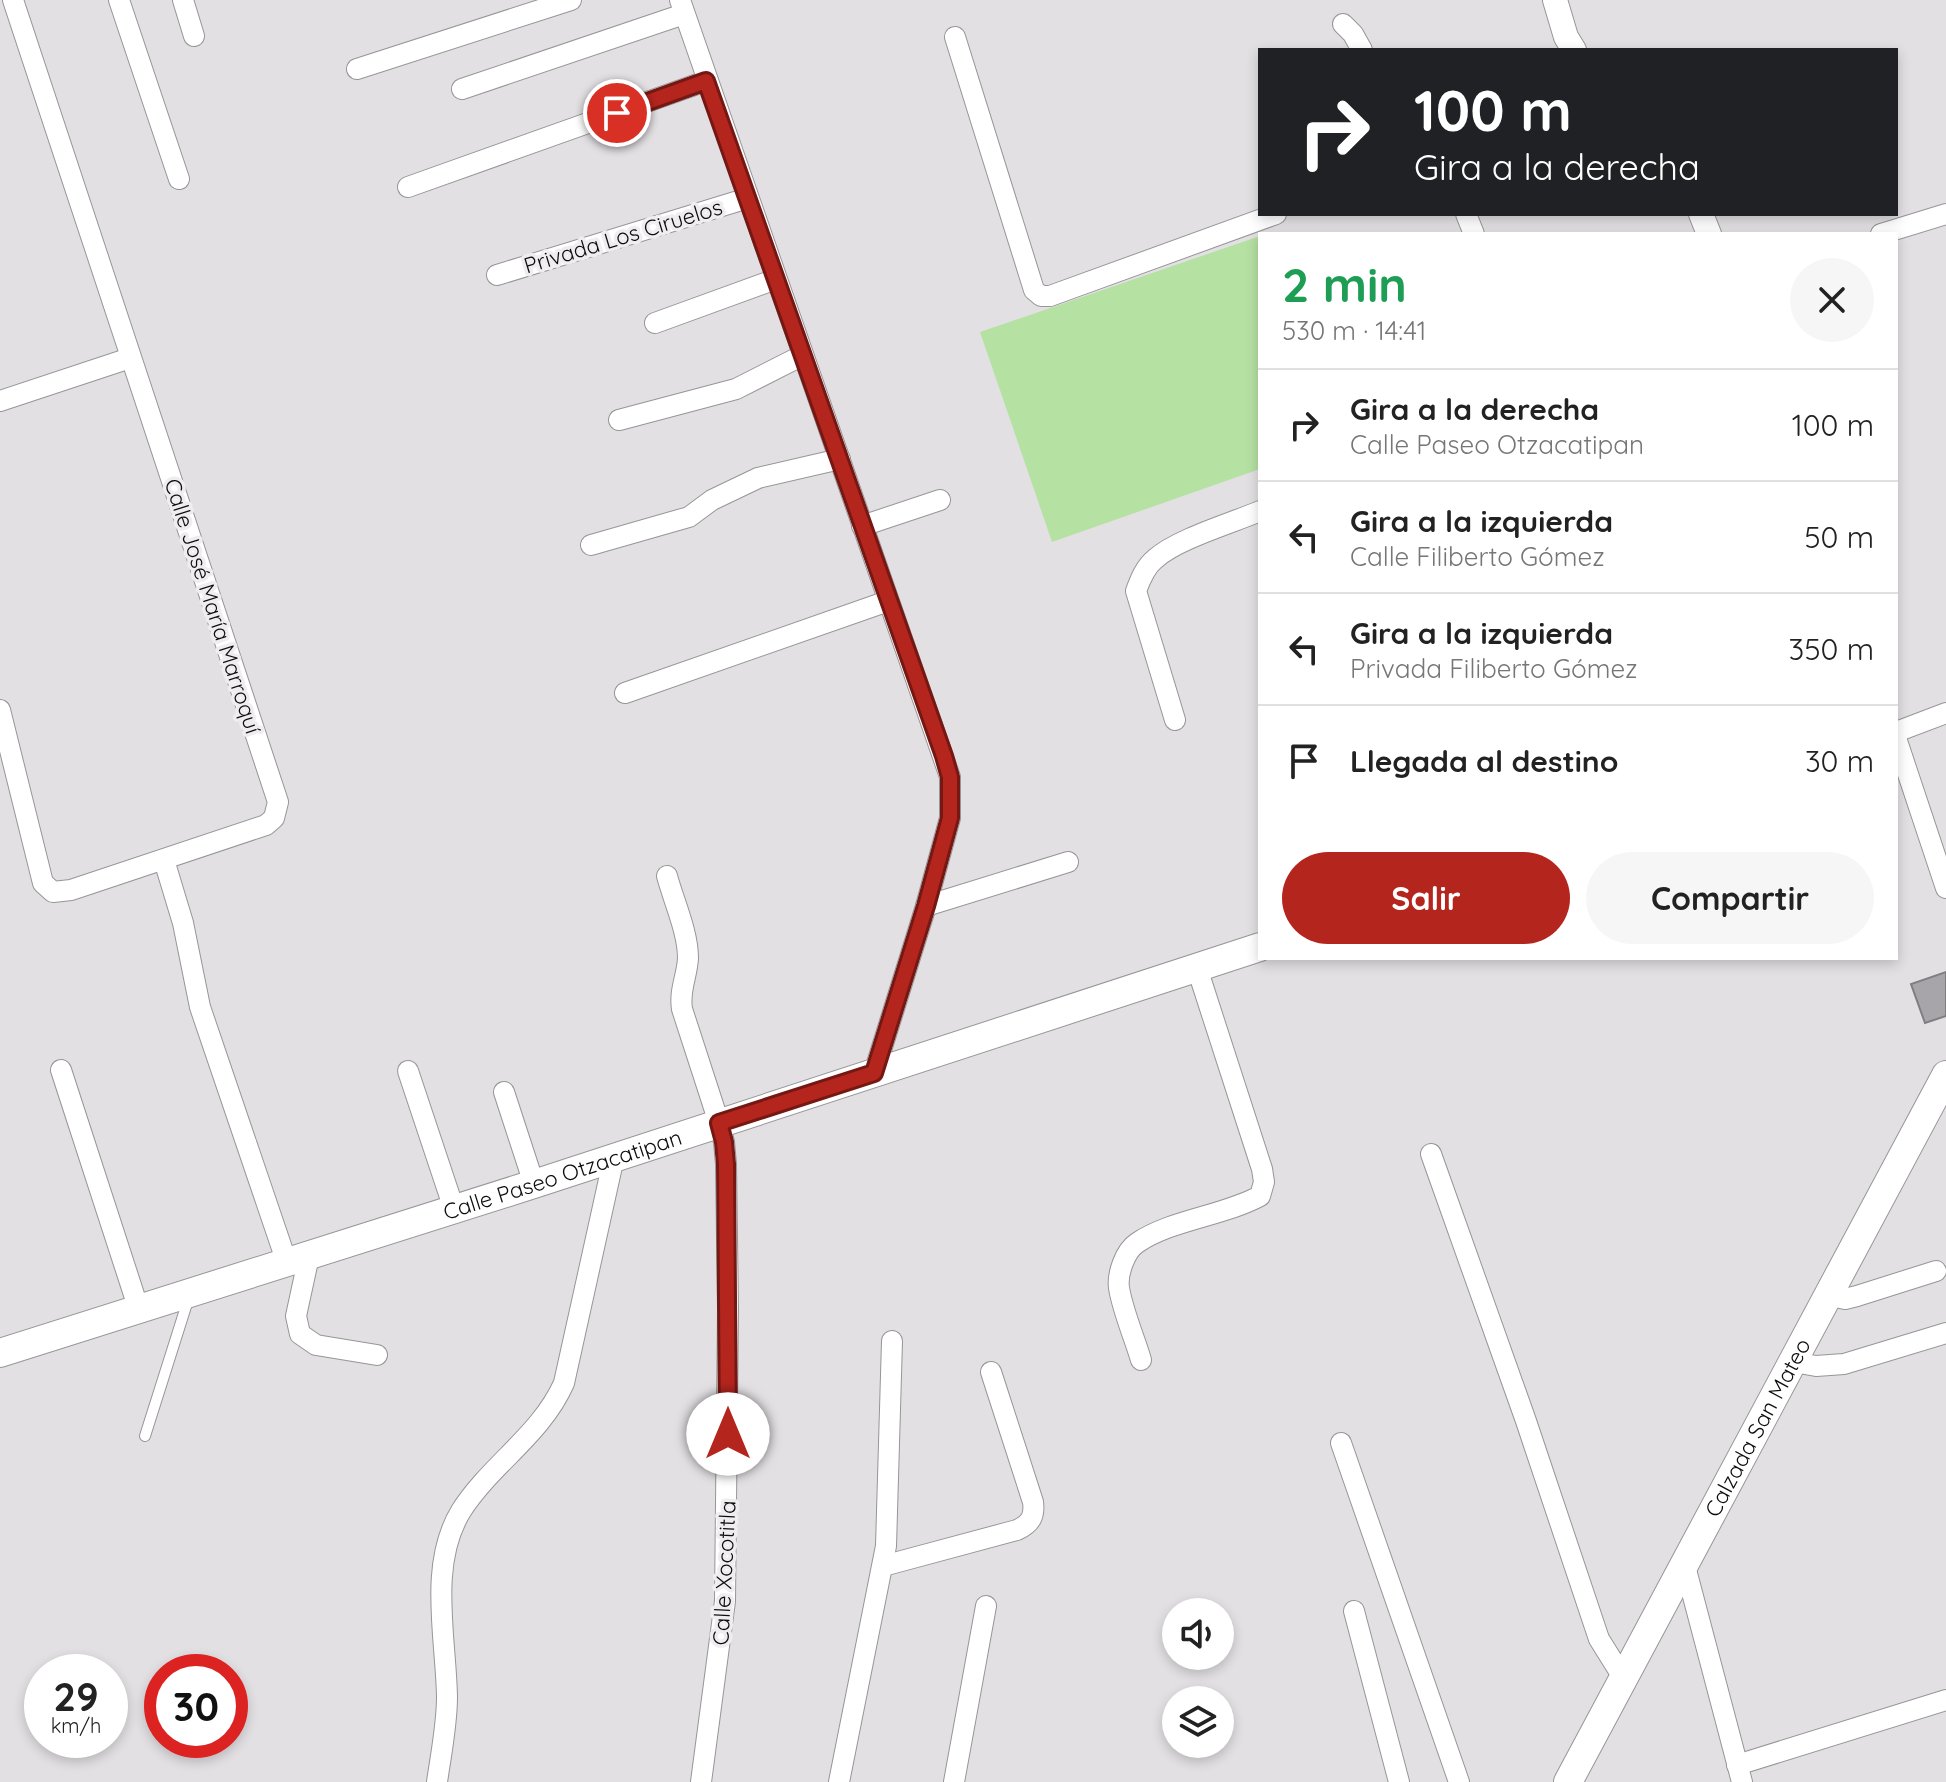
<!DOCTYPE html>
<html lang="es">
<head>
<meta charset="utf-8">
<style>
	body { margin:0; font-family:Quicksand,sans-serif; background:#f6f6f6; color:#222; height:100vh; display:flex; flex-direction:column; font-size:30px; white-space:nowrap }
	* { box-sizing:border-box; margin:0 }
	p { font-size:26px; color:#767676 }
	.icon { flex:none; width:44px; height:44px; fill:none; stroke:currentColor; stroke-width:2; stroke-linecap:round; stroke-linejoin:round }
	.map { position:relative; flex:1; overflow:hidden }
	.details { position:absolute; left:1258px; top:232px; width:640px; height:728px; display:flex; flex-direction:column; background:#fff; border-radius:0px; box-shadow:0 4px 12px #0003 }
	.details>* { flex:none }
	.banner { position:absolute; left:1258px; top:48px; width:640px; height:168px; border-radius:0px; box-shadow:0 4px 12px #0003; background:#202124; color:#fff; overflow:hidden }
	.buttons { position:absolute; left:1162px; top:1598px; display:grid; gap:16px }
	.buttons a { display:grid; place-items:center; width:72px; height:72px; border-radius:50%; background:#fff; box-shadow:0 4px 12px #0003; font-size:40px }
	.speed { position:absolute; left:24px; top:1654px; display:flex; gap:16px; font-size:40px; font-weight:700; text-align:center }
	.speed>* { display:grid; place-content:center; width:104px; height:104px; border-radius:50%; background:#fff; box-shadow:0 4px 12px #0003; line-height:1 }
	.speed small { font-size:20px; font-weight:400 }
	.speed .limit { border:12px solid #d22; background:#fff; color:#111 }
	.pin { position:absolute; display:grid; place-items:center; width:68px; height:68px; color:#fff; margin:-34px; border:4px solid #fff; border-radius:50%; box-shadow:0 2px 8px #0007 }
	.me { position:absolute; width:88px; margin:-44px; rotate:0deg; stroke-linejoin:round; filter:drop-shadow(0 0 6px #0008) }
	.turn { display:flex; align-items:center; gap:28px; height:168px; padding:0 24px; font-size:36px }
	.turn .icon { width:104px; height:104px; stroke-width:2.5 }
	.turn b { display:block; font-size:56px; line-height:68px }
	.round { display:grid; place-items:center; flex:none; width:84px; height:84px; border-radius:42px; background:#f6f6f6 }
	.head { display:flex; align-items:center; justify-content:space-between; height:136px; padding:0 24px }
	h1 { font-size:48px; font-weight:800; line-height:60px; color:#1e9e55 }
	.primary-button { display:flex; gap:16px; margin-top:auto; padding:16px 24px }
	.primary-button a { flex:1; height:92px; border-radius:48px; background:#b4251d; color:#fff; font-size:32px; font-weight:800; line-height:92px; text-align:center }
	.primary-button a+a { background:#f6f6f6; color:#222 }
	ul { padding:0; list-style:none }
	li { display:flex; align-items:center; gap:24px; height:112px; padding:0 24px; border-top:2px solid #e0e0e0 }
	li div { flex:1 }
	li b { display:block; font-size:30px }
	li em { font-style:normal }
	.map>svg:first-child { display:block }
	.green { fill:#b5e1a3 }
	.building { fill:#a7a5a9; stroke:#817e82; stroke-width:2 }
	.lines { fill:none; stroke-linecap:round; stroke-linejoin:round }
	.service-casing { stroke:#979598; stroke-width:12 }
	.minor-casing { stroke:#979598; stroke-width:22 }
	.tertiary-casing { stroke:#979598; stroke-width:26 }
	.secondary-casing { stroke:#979598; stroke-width:30 }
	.service { stroke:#fff; stroke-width:10 }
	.minor { stroke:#fff; stroke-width:20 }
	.tertiary { stroke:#fff; stroke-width:24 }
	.secondary { stroke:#fff; stroke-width:28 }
	.route-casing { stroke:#751813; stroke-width:20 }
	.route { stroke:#b4251d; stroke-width:14 }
	.labels { text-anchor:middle; stroke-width:7; stroke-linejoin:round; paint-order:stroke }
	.street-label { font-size:22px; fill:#0d0c0d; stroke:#f0edf1 }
</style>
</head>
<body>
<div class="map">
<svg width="1946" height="1782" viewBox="0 0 1946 1782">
	<rect width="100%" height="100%" fill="#e3e0e4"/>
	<polygon class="green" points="1260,236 1260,469 1052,542 980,332"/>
	<polygon class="building" points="1946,972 1946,1016 1925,1023 1911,984"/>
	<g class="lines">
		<defs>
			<polyline id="service" points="145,1436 189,1297"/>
			<g id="minor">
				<polyline points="119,0 179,179"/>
				<polyline points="183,0 194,36"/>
				<polyline points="680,0 950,777 950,818 926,906 874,1073"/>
				<polyline points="1343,24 1353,34 1362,50"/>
				<polyline points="955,37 1034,290 1041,296 1050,296 1276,214"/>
				<polyline points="357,69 571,0"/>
				<polyline points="462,89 684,14"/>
				<polyline points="408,187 706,81"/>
				<polyline points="1466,214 1474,234"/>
				<polyline points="1881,234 1946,214"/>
				<polyline points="497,275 748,198"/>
				<polyline points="655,323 776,279"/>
				<polyline points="0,401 130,358"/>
				<polyline points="619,420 736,389 803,355"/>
				<polyline points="862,526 940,500"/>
				<polyline points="591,545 689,517 712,500 758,478 840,459"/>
				<polyline points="625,693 888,601"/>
				<polyline points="0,710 43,883 53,892 71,890 266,825 274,818 278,802 13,0"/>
				<path d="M1175,720L1136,591C1140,580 1145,567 1155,559C1177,539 1232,523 1260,511"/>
				<polyline points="1896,732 1946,713"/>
				<polyline points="1896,738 1946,888"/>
				<polyline points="164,860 183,923 200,1007 287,1263"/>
				<path d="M667,876C674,902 688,932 688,958C687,977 679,990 682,1009L719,1123L724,1142L726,1164L728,1310L725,1601L701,1782"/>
				<polyline points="926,906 1068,862"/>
				<polyline points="61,1070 139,1310"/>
				<polyline points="408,1071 454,1209"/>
				<polyline points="504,1092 534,1184"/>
				<polyline points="1431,1154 1526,1421 1599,1639 1624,1679"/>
				<polyline points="309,1256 296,1316 300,1334 316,1345 377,1355"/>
				<polyline points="1830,1296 1845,1299 1857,1296 1936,1271"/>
				<path d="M1141,1360C1134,1336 1123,1312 1119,1288C1117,1274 1125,1251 1137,1243C1170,1220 1223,1216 1260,1196L1264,1182L1262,1169L1197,968"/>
				<polyline points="1794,1362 1816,1366 1844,1364 1946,1333"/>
				<polyline points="1341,1443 1459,1782"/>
				<path d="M883,1566L1017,1530C1030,1524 1035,1517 1033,1502L991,1372"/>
				<polyline points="1685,1566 1742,1782"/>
				<polyline points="1354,1611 1399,1782"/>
				<polyline points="1737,1765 1946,1700"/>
				<path d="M437,1782C441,1754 447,1725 447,1697C446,1637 428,1565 461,1511C491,1464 541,1435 564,1383L614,1157"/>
				<polyline points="839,1782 886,1546 892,1341"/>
				<polyline points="954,1782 986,1606"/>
			</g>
			<g id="tertiary">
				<polyline points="1555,0 1566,37 1574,50"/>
				<polyline points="1701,214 1709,234"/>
			</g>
			<g id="secondary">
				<path id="s1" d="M0,1353L534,1184L1260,947"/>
				<path id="s2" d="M1568,1782L1946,1075"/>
			</g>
		</defs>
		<use href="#service" class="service-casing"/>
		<use href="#minor" class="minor-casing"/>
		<use href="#tertiary" class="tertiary-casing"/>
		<use href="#secondary" class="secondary-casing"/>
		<use href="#service" class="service"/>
		<use href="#minor" class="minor"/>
		<use href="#tertiary" class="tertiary"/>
		<use href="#secondary" class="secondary"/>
	</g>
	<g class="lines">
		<defs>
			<polyline id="route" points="617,113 706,81 944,756 950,777 950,818 926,906 874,1073 719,1123 724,1142 726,1164 728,1434"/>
		</defs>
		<use href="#route" class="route-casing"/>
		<use href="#route" class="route"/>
	</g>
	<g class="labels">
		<g class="street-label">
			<text transform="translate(623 236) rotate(-17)" y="8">Privada Los Ciruelos</text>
			<text transform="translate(213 606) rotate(72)" y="8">Calle José María Marroquí</text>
			<text dy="8" stroke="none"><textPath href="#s1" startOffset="590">Calle Paseo Otzacatipan</textPath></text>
			<text dy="8" stroke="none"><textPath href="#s2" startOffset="402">Calzada San Mateo</textPath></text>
			<text transform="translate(724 1573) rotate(-87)" y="8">Calle Xocotitla</text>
		</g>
	</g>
</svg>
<div class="buttons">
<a><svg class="icon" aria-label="sound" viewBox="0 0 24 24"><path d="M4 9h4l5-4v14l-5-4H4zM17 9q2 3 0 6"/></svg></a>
<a><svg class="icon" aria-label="layers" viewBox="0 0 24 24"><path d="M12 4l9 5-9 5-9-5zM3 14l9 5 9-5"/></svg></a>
</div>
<div class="speed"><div>29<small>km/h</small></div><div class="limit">30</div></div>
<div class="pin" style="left:617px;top:113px;background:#d93025"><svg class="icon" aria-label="arrive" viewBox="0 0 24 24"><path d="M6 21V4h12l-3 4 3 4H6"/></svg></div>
<svg class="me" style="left:728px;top:1434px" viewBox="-20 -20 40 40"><circle r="19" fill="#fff"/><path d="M0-13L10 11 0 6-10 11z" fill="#b4251d"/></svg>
<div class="banner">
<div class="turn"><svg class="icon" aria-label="right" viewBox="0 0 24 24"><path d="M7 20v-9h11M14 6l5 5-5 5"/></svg><div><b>100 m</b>Gira a la derecha</div></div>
</div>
<section class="details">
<div class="head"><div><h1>2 min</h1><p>530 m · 14:41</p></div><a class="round"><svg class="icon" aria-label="close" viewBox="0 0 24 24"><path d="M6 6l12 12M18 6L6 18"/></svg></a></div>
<ul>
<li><svg class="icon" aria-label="right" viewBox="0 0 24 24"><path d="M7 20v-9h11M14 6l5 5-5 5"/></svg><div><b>Gira a la derecha</b><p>Calle Paseo Otzacatipan</p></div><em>100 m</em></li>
<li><svg class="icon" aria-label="left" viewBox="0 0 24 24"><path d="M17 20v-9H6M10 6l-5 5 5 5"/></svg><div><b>Gira a la izquierda</b><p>Calle Filiberto Gómez</p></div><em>50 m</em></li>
<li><svg class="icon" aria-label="left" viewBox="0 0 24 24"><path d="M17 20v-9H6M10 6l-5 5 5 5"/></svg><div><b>Gira a la izquierda</b><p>Privada Filiberto Gómez</p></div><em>350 m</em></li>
<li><svg class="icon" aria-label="arrive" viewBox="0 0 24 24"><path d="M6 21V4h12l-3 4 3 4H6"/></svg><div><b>Llegada al destino</b></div><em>30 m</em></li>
</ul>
<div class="primary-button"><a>Salir</a><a>Compartir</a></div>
</section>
</div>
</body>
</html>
